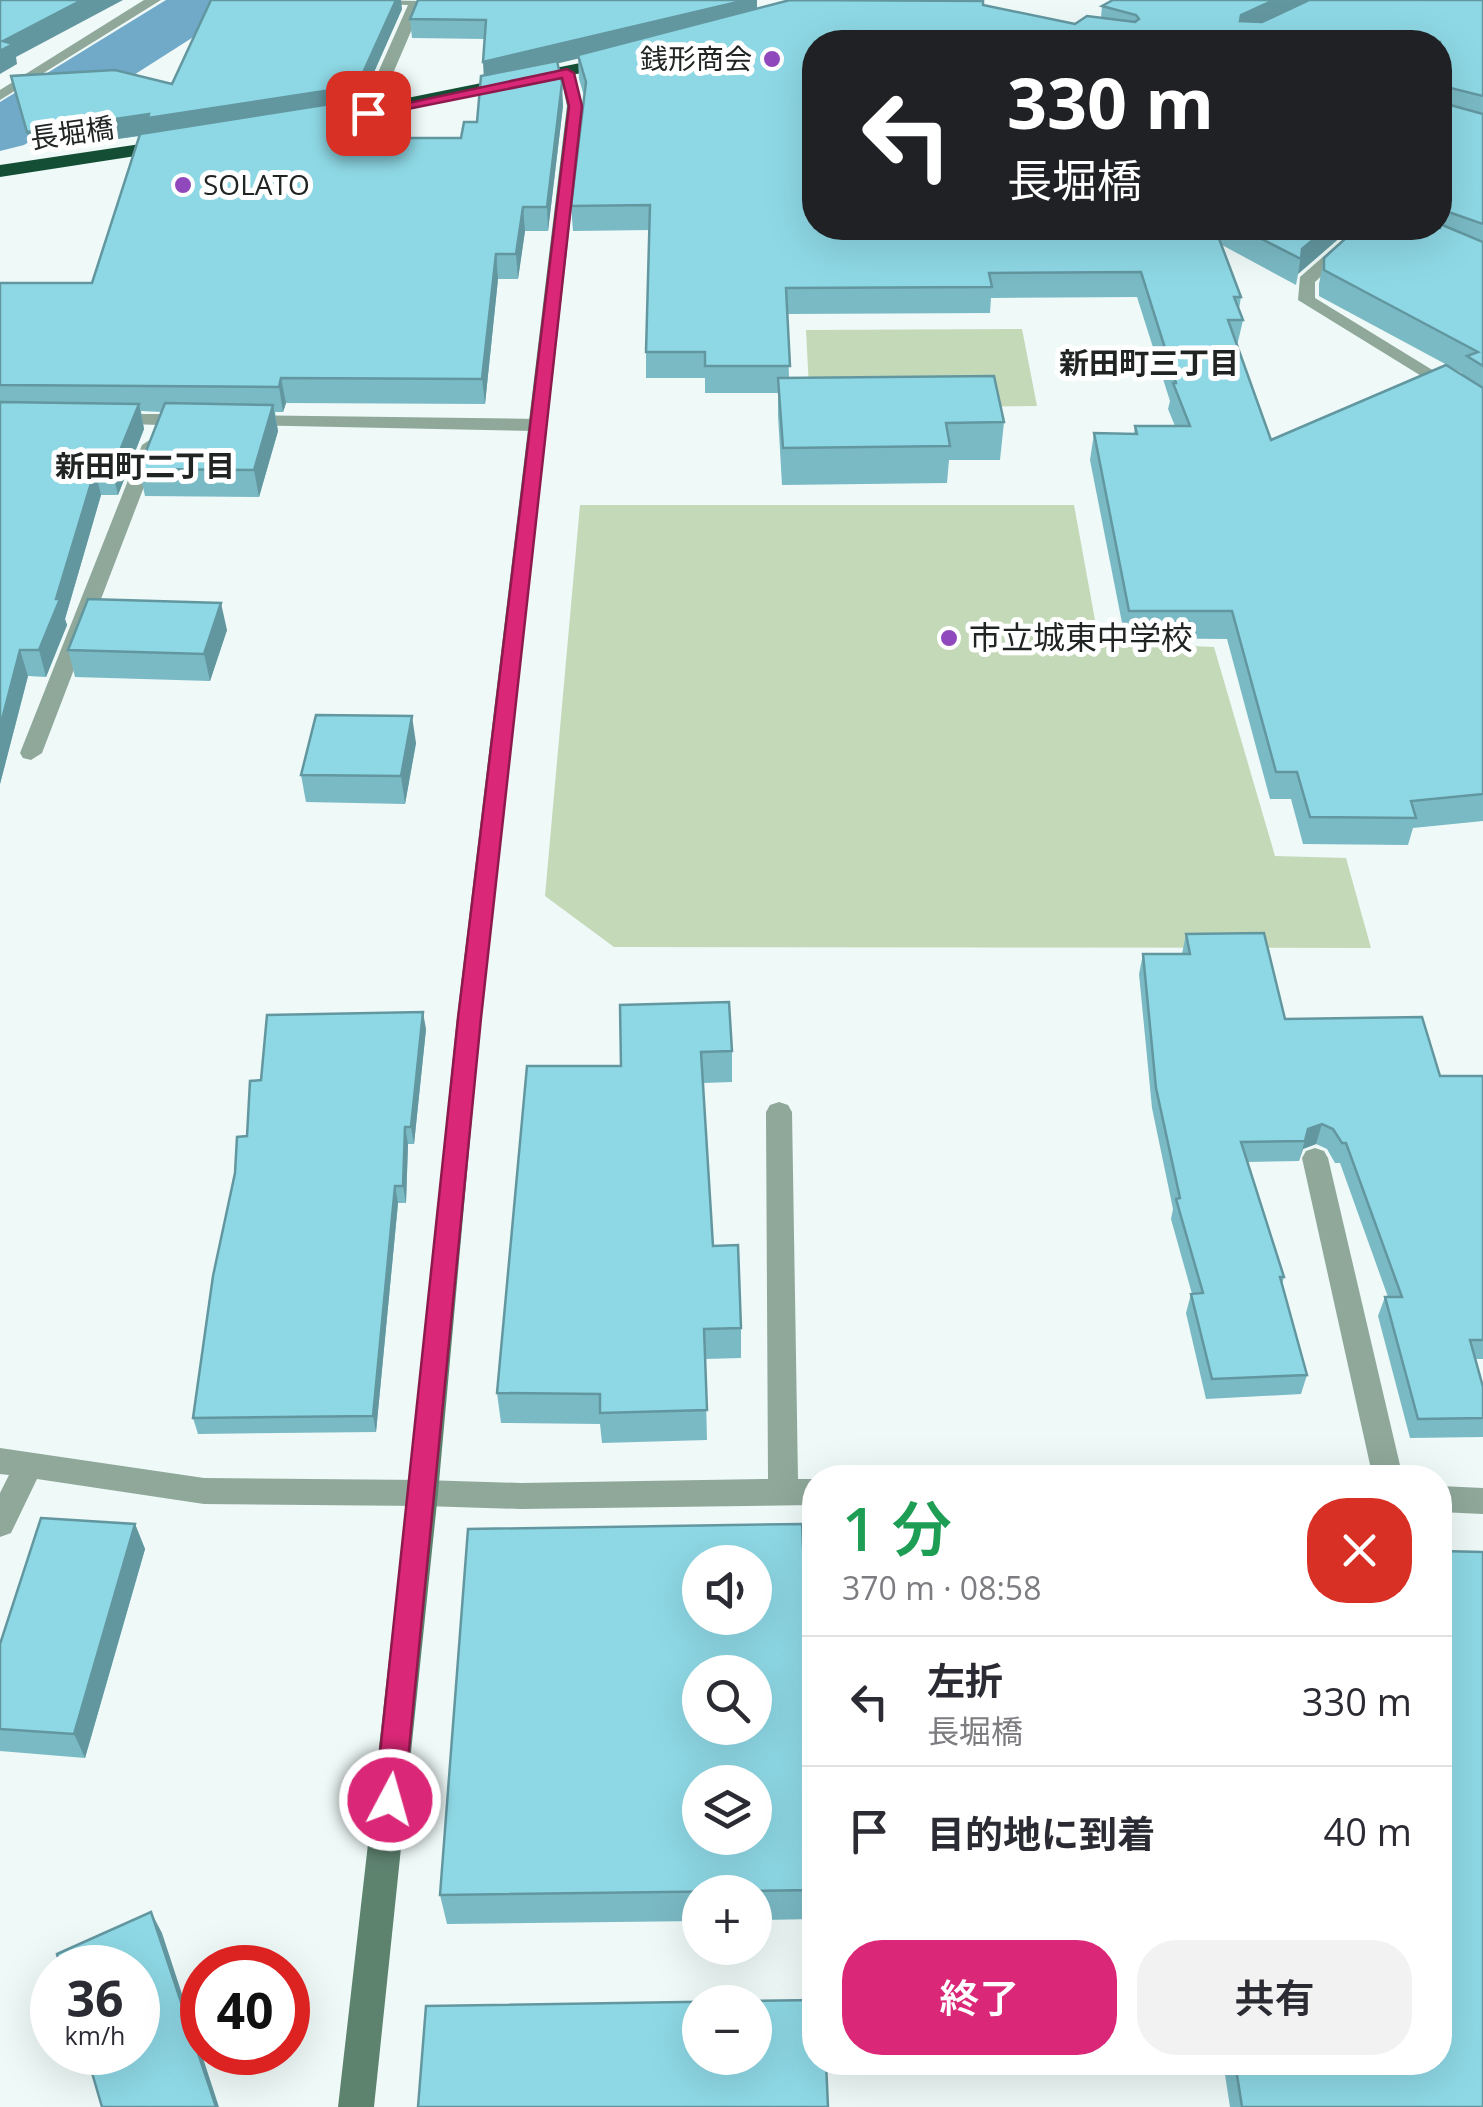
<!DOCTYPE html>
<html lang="ja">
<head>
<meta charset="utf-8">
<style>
	body { margin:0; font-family:"Open Sans","Noto Sans JP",sans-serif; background:#f2f2f3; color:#2b2b33; height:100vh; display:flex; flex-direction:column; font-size:38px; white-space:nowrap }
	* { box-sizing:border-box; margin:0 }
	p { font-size:32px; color:#7c7c81 }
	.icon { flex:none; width:55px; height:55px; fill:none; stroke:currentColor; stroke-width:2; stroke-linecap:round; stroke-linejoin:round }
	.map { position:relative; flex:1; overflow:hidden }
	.sheet { position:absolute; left:802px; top:1465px; width:650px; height:610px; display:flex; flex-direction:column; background:#fff; border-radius:40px; box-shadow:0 10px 40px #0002 }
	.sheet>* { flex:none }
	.guide { position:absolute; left:802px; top:30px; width:650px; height:210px; border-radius:40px; box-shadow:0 10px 40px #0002; background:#202124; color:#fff; overflow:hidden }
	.controls { position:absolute; left:682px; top:1545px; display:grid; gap:20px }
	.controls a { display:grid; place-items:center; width:90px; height:90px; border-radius:50%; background:#fff; box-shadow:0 10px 40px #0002; font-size:50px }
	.speed { position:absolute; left:30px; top:1945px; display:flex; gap:20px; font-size:50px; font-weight:700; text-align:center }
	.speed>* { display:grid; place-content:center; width:130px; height:130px; border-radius:50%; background:#fff; box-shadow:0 10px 40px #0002; line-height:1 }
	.speed small { font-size:25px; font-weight:400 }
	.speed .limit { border:15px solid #d22; background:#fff; color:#111 }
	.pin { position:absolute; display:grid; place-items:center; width:85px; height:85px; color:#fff; margin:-42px; border-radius:20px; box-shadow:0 5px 15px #0006 }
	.me { position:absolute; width:110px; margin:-55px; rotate:6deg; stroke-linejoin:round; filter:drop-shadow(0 0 8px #0008) }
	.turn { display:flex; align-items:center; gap:35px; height:210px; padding:0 40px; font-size:45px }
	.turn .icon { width:130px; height:130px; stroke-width:2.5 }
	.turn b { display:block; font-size:70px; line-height:85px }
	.round { display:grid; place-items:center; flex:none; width:105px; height:105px; border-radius:40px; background:#f2f2f3 }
	.summary { display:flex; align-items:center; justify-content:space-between; height:170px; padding:0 40px }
	h1 { font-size:60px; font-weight:600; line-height:75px; color:#1e9e55 }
	.button { display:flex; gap:20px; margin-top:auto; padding:20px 40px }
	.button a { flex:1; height:115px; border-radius:40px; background:#db2777; color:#fff; font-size:40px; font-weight:600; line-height:115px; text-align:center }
	.button a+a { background:#f2f2f3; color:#2b2b33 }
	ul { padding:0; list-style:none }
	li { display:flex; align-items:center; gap:30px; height:130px; padding:0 40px; border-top:2px solid #e1e1e2 }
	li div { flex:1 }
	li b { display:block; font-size:38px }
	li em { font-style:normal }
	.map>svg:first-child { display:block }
	.green { fill:#c4d9b8 }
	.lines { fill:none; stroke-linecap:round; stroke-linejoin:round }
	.river { fill:#71a9c9; fill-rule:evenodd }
	.lane { fill:#8fa89a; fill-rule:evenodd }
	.street { fill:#8fa89a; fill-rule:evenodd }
	.secondary { fill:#5d826e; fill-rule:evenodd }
	.highway { fill:#144f35; fill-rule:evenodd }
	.wall { fill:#7abac5; fill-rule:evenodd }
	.shaded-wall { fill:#6397a0 }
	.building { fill:#8ed8e5; stroke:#6397a0; stroke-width:2.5; fill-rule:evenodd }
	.route { fill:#db2777; stroke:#8e194d; stroke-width:2.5 }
	.poi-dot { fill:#9049bc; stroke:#fff; stroke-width:4 }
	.labels { text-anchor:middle; stroke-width:10; stroke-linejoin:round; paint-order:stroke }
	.far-poi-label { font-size:28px; fill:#202423; stroke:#fff; text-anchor:end }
	.far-street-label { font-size:28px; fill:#202423; stroke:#fff }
	.far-neighbourhood-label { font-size:30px; font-weight:bold; fill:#202423; stroke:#fff }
	.poi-label { font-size:32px; fill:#202423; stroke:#fff; text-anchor:start }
</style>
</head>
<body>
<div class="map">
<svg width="1483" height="2107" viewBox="0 0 1483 2107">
	<rect width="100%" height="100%" fill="#eef9f8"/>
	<g class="green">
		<polygon points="1022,329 1037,406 810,408 806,330"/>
		<polygon points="580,505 1074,505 1099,642 1214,647 1275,856 1346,858 1371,948 614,947 545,896"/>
	</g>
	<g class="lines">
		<polygon class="river" points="166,0 240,0 231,13 24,145 0,151 0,102"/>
		<g class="lane">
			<polygon points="360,0 424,1 376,113 368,118 360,113 408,5 367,4"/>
			<polygon points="1356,228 1373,228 1315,282 1315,298 1483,401 1483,414 1298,300 1300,277"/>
			<polygon points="151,439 160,445 42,753 31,760 23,758 20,753 142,445"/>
			<polygon points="779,1102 788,1105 792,1112 798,1479 815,1479 815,1505 521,1509 423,1506 413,1502 408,1493 413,1484 423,1480 521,1483 768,1479 766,1112 770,1105"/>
			<polygon points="1315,1148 1324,1151 1328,1158 1403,1478 1373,1478 1302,1158 1306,1151"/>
			<polygon points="1440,1486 1483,1488 1483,1514 1440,1512"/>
		</g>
		<g class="street">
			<polygon points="144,0 161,0 0,100 0,90"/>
			<polygon points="108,414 188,414 197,420 188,426 102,423 99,419"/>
			<polygon points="243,415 538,419 547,425 538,431 237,425 234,421"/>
			<polygon points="0,1448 204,1478 423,1480 433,1484 438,1493 433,1502 423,1506 204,1504 37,1479 11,1533 0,1537 0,1493 9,1475 0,1474"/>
		</g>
		<polygon class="secondary" points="567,69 574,73 583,106 481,1018 438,1493 374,2107 338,2107 408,1493 457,1018 567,106 560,73"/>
		<g class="highway">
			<polygon points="615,56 621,57 621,65 318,126 309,121 318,116"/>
			<polygon points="174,139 181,141 181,149 0,177 0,165"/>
		</g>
	</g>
	<g class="wall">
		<path d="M418,0H757V9L983,5L1075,24L1101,18L1102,6L1483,0V821L1413,828L1408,845L1303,844L1291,799H1270L1227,639L1125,638L1090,460L1094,433L1134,434L1135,426H1175L1168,409L1170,401L1137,297L991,298L990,313L787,314L789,378L1004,422L1000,460H949L947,483L782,485L778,415V393H705V378H646V352L650,230L573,231L571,206L584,96L579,79L578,58L558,63L563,106L548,231H525L518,279H498L485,404L286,403L283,412H275L278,431L259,497L145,496L139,469L162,412L141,411L144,429L118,495H101L65,619L67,625L46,677L28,676L0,784V283H92L140,136L32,151L11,76L172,84L402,9L359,106H357L359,123L354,138H461L477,122L484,75V39L412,38L410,19ZM1440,42V228L1324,258L1319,284V296L1462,373V375L1271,440L1237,346L1243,320L1239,309L1241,297L1222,245L1296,285L1298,274L1351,228H815Z"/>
		<polygon points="227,630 210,681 75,677 68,650"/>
		<polygon points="416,743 405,804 306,802 301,775"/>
		<polygon points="1186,934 1285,1019 1440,1076 1483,1076 1483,1359 1475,1359 1483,1387 1483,1437 1410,1438 1378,1316 1385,1297 1388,1297 1340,1163 1335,1163 1327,1149 1316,1144 1303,1149 1299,1161 1247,1162 1284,1277 1282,1284 1307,1375 1301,1394 1206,1399 1186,1313 1191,1294 1192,1294 1171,1219 1173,1209 1152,1108 1139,974 1143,954 1182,954"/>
		<polygon points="620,1005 732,1051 732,1082 703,1083 713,1246 741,1328 741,1358 705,1359 707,1440 602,1443 600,1424 501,1423 497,1393 621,1066"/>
		<polygon points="426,1029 414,1144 408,1144 406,1203 398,1203 376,1432 198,1434 193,1418 247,1136 261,1080"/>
		<polygon points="135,1524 145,1549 85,1758 0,1751 0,1644"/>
		<polygon points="815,1546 815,1919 755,1920 755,1892 700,1892 700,1921 447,1924 440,1895 803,1547"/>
		<polygon points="1223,2062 1440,2062 1483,2107 1230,2107"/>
	</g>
	<g class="shaded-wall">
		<polygon points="82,0 123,0 16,57 17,64 0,74 0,51 3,41"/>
		<polygon points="396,0 401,0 402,9 359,106 357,106 359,123 346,161 151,134 32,151 27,132 149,114"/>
		<polygon points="746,0 757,0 757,16 484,81 483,62"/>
		<polygon points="1274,0 1317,0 1237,39 1241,15"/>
		<polygon points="562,83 563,106 548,231 547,207"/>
		<polygon points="523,207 525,231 518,279 516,254"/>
		<polygon points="1327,228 1351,228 1298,274 1302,249"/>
		<polygon points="496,254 498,279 485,404 482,379"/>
		<polygon points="281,378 286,403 283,412 279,387"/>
		<polygon points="139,404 144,429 118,495 112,470"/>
		<polygon points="273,405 278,431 259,497 254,470"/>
		<polygon points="95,470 101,495 65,619 67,625 46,677 39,650"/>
		<polygon points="221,603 227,630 210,681 204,654"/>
		<polygon points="20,650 28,676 0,784 0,727"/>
		<polygon points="412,716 416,743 405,804 401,776"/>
		<polygon points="423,1012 426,1029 414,1144 411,1127"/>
		<polygon points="1322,1124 1316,1144 1303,1149 1299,1161 1308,1129"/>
		<polygon points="405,1127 408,1144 406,1203 403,1186"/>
		<polygon points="395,1186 398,1203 376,1432 373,1416"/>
		<polygon points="135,1524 145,1549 85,1758 74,1734"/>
		<polygon points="151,1912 162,1933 219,2107 216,2107"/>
	</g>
	<g class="building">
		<polygon points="0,0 82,0 3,41 13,44 0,51"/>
		<polygon points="211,0 396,0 357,86 148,118 149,114 27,132 11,76 115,70 172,84"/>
		<polygon points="418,0 746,0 483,62 486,20 410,19"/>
		<polygon points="790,0 983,1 983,5 1075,24 1087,16 1135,22 1139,19 1136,15 1102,6 1113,0 1274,0 1241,15 1240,21 1262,22 1309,0 1483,0 1483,96 1447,87 1442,91 1443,103 1483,114 1483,224 1440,209 1440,42 815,42 815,228 1215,228 1241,297 1234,297 1243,320 1228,320 1271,440 1446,365 1483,388 1483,794 1411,801 1416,818 1310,817 1297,772 1276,772 1232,611 1129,611 1094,433 1137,434 1135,426 1190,426 1173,383 1176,383 1141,272 989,273 992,287 786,288 790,366 705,366 705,352 646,352 650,205 571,206 586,82 578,55"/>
		<polygon points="557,61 562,83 547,207 523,207 516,254 496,254 482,379 281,378 279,387 0,385 0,283 92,283 140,134 356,100 343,138 461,138 464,122 477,122 481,76"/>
		<polygon points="1440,224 1483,242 1483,366 1467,356 1478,352 1324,270 1324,258 1357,228 1440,228"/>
		<polygon points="1240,228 1327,228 1302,249 1301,259"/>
		<polygon points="994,376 1004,422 946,423 950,446 783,448 778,378"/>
		<polygon points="0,402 139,404 112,470 95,470 56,599 60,599 39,650 20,650 0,727"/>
		<polygon points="165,403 273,405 254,470 139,469"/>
		<polygon points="88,599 221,603 204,654 68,650"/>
		<polygon points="316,715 412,716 401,776 301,775"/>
		<polygon points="1264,933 1285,1019 1422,1017 1440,1076 1483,1076 1483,1340 1470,1340 1483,1387 1483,1418 1418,1419 1385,1297 1402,1297 1346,1143 1342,1143 1333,1129 1322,1124 1308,1129 1305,1141 1241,1142 1284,1277 1280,1277 1307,1375 1212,1379 1191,1294 1203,1293 1176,1199 1180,1198 1156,1088 1143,954 1190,954 1186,934"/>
		<polygon points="729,1002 732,1051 701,1052 713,1246 738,1245 741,1328 704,1329 707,1410 600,1413 600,1394 497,1393 527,1066 621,1066 620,1005"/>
		<polygon points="423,1012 411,1127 405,1127 403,1186 395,1186 373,1416 193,1418 213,1276 235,1173 237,1137 247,1136 250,1081 261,1080 267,1015"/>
		<polygon points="41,1518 135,1524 74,1734 0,1729 0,1644"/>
		<path d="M802,1524L803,1547L815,1546V1890L440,1895L468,1529ZM700,1562H755V1618H700ZM700,1672H755V1728H700ZM700,1782H755V1838H700Z"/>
		<polygon points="1440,1551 1483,1552 1483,2107 1242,2107 1235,2062 1440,2062"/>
		<polygon points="151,1912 216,2107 102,2107 86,2052 138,2052 138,1968 61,1968 57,1954"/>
		<path d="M815,2000V2062H826L828,2107H418L426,2006ZM700,2002H755V2058H700Z"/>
	</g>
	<polygon class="route" points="567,69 574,73 582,106 481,1018 404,1800 400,1810 390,1814 379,1810 375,1800 458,1018 569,106 562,78 368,117 361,113"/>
	<g class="poi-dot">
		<circle cx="772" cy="59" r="10"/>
		<circle cx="183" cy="185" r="10"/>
		<circle cx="949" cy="638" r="10"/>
	</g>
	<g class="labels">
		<g class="far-poi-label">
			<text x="752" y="69">銭形商会</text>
			<text x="203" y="195" text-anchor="start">SOLATO</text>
		</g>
		<g class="far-street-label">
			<text transform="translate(72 133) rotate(-8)" y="10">長堀橋</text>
		</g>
		<g class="far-neighbourhood-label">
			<text x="1149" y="374">新田町三丁目</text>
			<text x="145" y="477">新田町二丁目</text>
		</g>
		<g class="poi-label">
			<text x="969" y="649">市立城東中学校</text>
		</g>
	</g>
</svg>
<div class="controls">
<a><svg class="icon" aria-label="sound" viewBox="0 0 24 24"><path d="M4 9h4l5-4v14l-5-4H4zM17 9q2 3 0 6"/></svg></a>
<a><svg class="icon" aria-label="search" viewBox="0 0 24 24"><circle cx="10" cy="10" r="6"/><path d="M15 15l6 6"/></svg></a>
<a><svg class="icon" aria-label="layers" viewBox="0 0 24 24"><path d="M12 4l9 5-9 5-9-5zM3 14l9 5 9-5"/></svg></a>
<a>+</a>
<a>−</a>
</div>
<div class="speed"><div>36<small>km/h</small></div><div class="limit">40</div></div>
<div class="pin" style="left:368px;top:113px;background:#d93025"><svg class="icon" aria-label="arrive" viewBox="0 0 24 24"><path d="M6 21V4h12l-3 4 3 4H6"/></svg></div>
<svg class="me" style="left:390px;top:1800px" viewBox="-20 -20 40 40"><circle r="17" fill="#db2777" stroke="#fff" stroke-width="3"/><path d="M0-11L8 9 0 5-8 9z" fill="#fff"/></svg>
<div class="guide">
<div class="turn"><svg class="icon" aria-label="left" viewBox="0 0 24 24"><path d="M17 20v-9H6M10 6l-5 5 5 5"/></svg><div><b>330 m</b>長堀橋</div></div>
</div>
<section class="sheet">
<div class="summary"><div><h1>1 分</h1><p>370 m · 08:58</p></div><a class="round" style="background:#d93025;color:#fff"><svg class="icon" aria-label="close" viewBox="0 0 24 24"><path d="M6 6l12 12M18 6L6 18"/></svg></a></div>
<ul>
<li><svg class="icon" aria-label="left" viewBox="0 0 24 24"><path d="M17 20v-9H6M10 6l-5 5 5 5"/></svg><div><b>左折</b><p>長堀橋</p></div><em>330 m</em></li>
<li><svg class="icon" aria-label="arrive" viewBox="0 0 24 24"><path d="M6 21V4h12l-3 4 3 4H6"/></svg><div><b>目的地に到着</b></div><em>40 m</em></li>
</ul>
<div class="button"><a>終了</a><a>共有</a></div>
</section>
</div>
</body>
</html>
